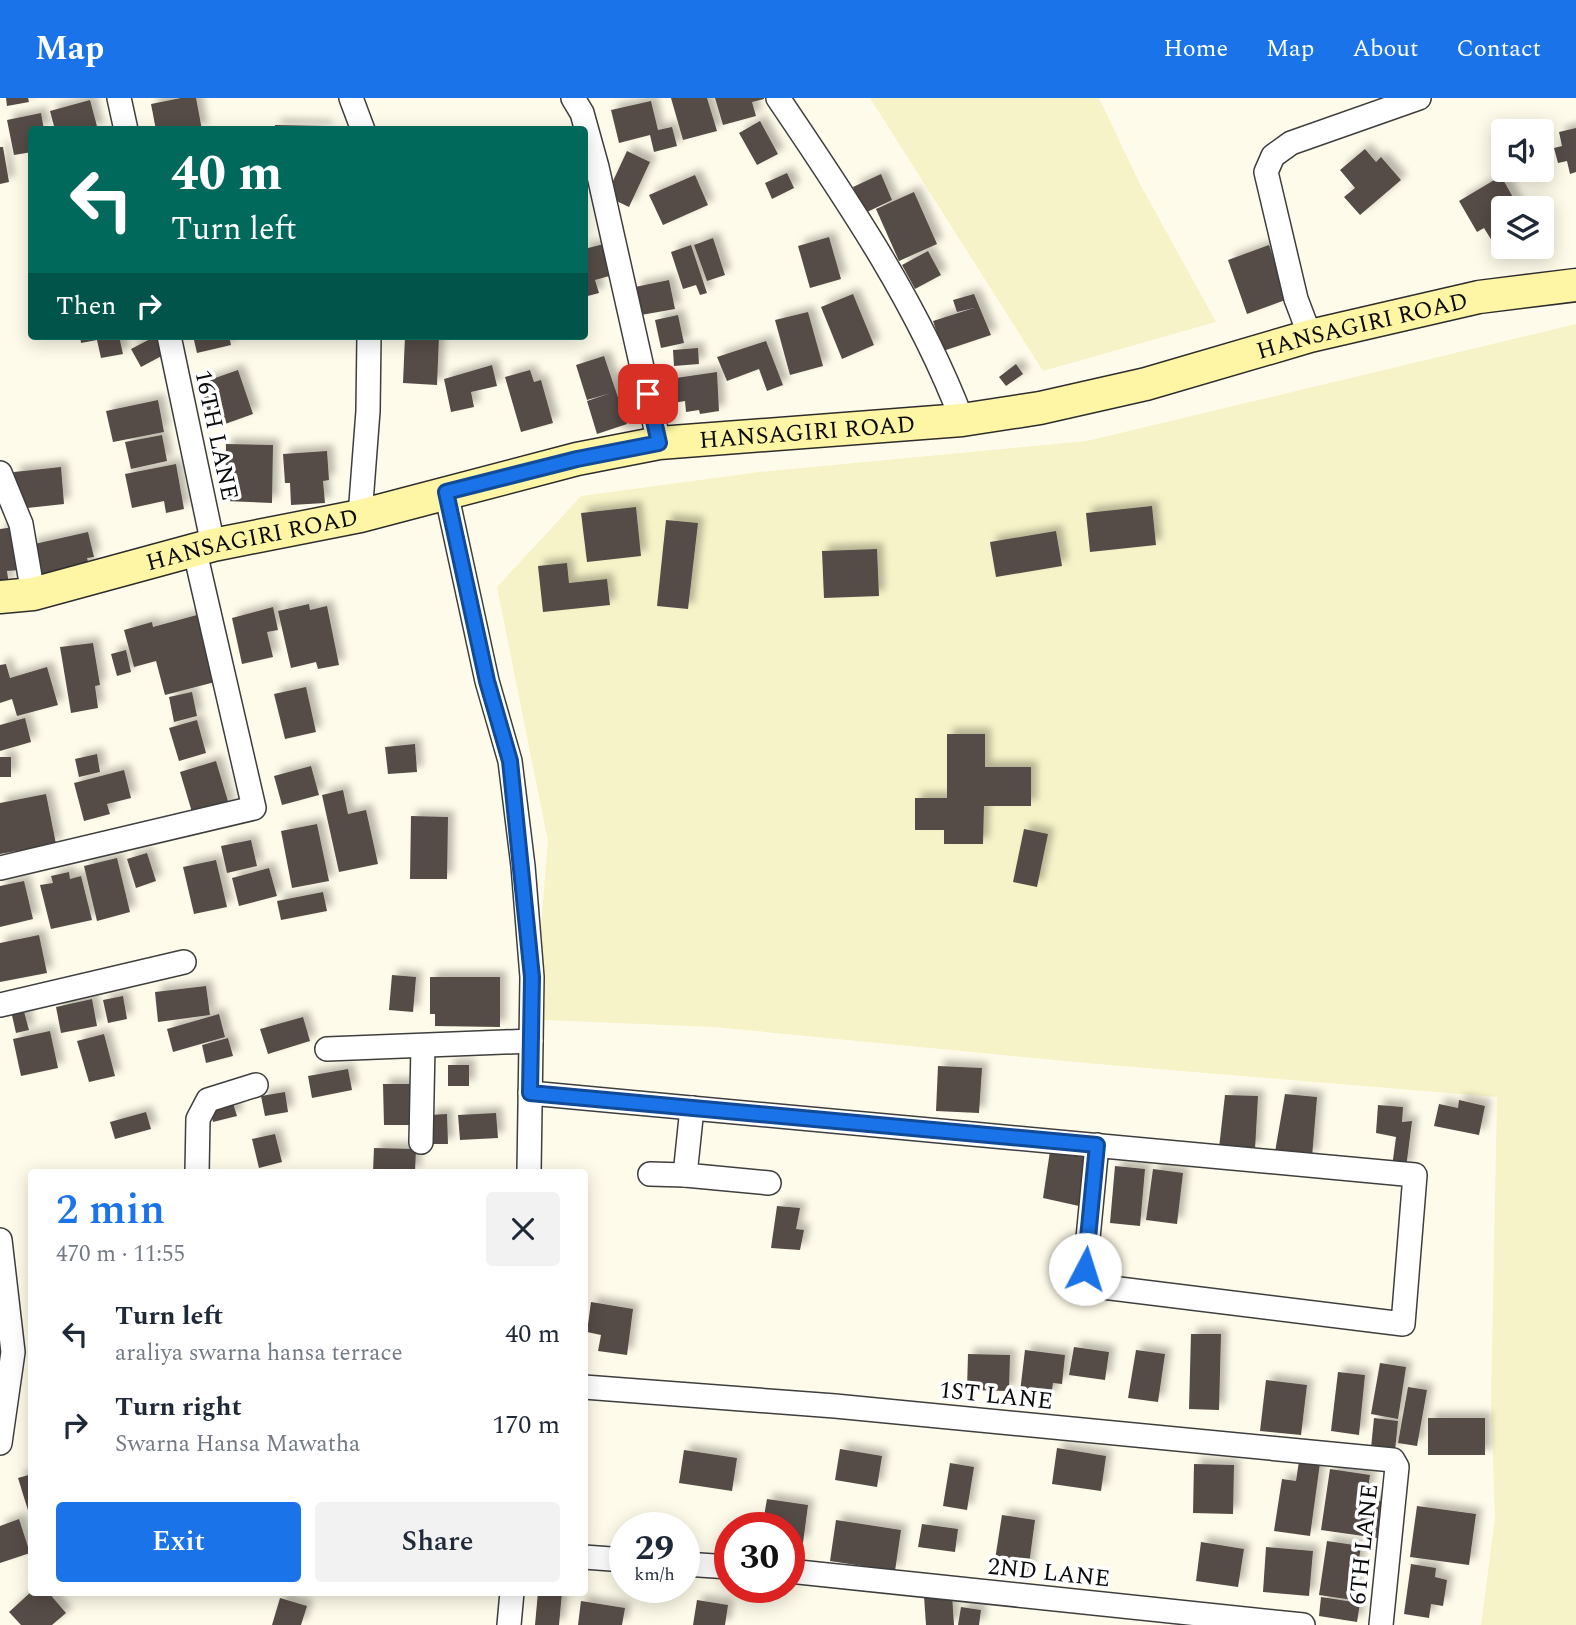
<!DOCTYPE html>
<html lang="en">
<head>
<meta charset="utf-8">
<style>
	body { margin:0; font-family:Spectral,serif; background:#f2f2f3; color:#1f2937; height:100vh; display:flex; flex-direction:column; font-size:26px; white-space:nowrap }
	* { box-sizing:border-box; margin:0 }
	p { font-size:23px; color:#747a83 }
	.icon { flex:none; width:38px; height:38px; fill:none; stroke:currentColor; stroke-width:2; stroke-linecap:round; stroke-linejoin:round }
	.map { position:relative; flex:1; overflow:hidden }
	.sheet { position:absolute; left:28px; top:1071px; width:560px; height:427px; display:flex; flex-direction:column; background:#fff; border-radius:7px; box-shadow:0 4px 18px #0003 }
	.sheet>* { flex:none }
	.guide { position:absolute; left:28px; top:28px; width:560px; height:214px; border-radius:7px; box-shadow:0 4px 18px #0003; background:#00695c; color:#fff; overflow:hidden }
	.fabs { position:absolute; left:1491px; top:21px; display:grid; gap:14px }
	.fabs a { display:grid; place-items:center; width:63px; height:63px; border-radius:7px; background:#fff; box-shadow:0 4px 18px #0003; font-size:35px }
	.speed { position:absolute; left:609px; top:1414px; display:flex; gap:14px; font-size:35px; font-weight:700; text-align:center }
	.speed>* { display:grid; place-content:center; width:91px; height:91px; border-radius:50%; background:#fff; box-shadow:0 4px 18px #0003; line-height:1 }
	.speed small { font-size:18px; font-weight:400 }
	.speed .limit { border:10px solid #d22; background:#fff; color:#111 }
	.pin { position:absolute; display:grid; place-items:center; width:60px; height:60px; color:#fff; margin:-30px; border-radius:14px; box-shadow:0 4px 10px #0006 }
	.me { position:absolute; width:77px; margin:-38px; rotate:5deg; stroke-linejoin:round; filter:drop-shadow(0 0 5px #0008) }
	.turn { display:flex; align-items:center; gap:24px; height:147px; padding:0 28px; font-size:32px }
	.turn .icon { width:91px; height:91px; stroke-width:2.5 }
	.turn b { display:block; font-size:49px; line-height:60px }
	.then { display:flex; align-items:center; height:66px; padding:0 28px; background:#0003; gap:14px; font-size:26px }
	.round { display:grid; place-items:center; flex:none; width:74px; height:74px; border-radius:7px; background:#f2f2f3 }
	.head { display:flex; align-items:center; justify-content:space-between; height:119px; padding:0 28px }
	h1 { font-size:42px; font-weight:600; line-height:52px; color:#1a73e8 }
	.button { display:flex; gap:14px; margin-top:auto; padding:14px 28px }
	.button a { flex:1; height:80px; border-radius:7px; background:#1a73e8; color:#fff; font-size:28px; font-weight:600; line-height:80px; text-align:center }
	.button a+a { background:#f2f2f3; color:#1f2937 }
	ul { padding:0; list-style:none }
	li { display:flex; align-items:center; gap:21px; height:91px; padding:0 28px }
	li div { flex:1 }
	li b { display:block; font-size:26px }
	li em { font-style:normal }
	header { display:flex; align-items:center; gap:42px; box-sizing:border-box; height:98px; padding:0 35px; background:#1a73e8; color:#fff }
	header strong { font-size:33px }
	nav { display:flex; gap:38px; margin-inline-start:auto; font-size:24px }
	.map>svg:first-child { display:block }
	.farmland { fill:#f6f3c8 }
	.building { fill:#544c47; filter:url(#shadow) }
	.lines { fill:none; stroke-linecap:round; stroke-linejoin:round }
	.street-casing { stroke:#3e3e3e; stroke-width:26 }
	.secondary-casing { stroke:#2d2d2d; stroke-width:35 }
	.street { stroke:#fff; stroke-width:23 }
	.secondary { stroke:#fff6a5; stroke-width:32 }
	.route-casing { stroke:#114b97; stroke-width:18 }
	.route { stroke:#1a73e8; stroke-width:12 }
	.labels { text-anchor:middle; stroke-width:7; stroke-linejoin:round; paint-order:stroke }
	.street-label { font-size:24px; fill:#0b0b0b; stroke:#fff }
</style>
</head>
<body>
<header>
<strong>Map</strong>
<nav><a>Home</a><a>Map</a><a>About</a><a>Contact</a></nav>
</header>
<div class="map">
<svg width="1576" height="1527" viewBox="0 0 1576 1527">
	<defs>
		<filter id="shadow"><feDropShadow dx="6" dy="-6" stdDeviation="3.5" flood-color="#0004"/></filter>
	</defs>
	<rect width="100%" height="100%" fill="#fffbea"/>
	<g class="farmland">
		<polygon points="870,0 1099,0 1140,86 1216,224 1043,273"/>
		<polygon points="1576,226 1576,1527 1481,1527 1495,1420 1491,1307 1497,999 1086,965 714,929 544,922 539,852 548,743 497,489 581,398 759,374 1087,343"/>
	</g>
	<g class="building">
		<polygon points="6,0 28,0 29,4 7,8"/>
		<polygon points="181,0 196,0 202,32 156,32 151,6"/>
		<polygon points="671,0 707,0 717,33 683,42"/>
		<polygon points="715,0 764,0 764,1 752,4 756,18 723,27"/>
		<polygon points="90,2 98,32 55,32 50,13"/>
		<polygon points="651,3 658,32 672,29 677,48 654,54 650,37 619,45 611,12"/>
		<polygon points="41,15 44,32 32,32 32,54 14,57 7,22"/>
		<polygon points="760,23 778,56 757,67 739,35"/>
		<polygon points="275,27 326,28 326,32 275,32"/>
		<polygon points="1576,30 1576,74 1570,76 1567,63 1558,65 1554,50 1562,48 1559,34"/>
		<polygon points="0,49 3,49 9,84 0,86"/>
		<polygon points="1365,51 1376,64 1381,59 1401,82 1360,117 1344,99 1355,90 1340,72"/>
		<polygon points="627,53 650,64 629,109 606,98"/>
		<polygon points="787,75 794,90 772,101 765,85"/>
		<polygon points="881,76 892,102 865,115 853,89"/>
		<polygon points="695,77 708,107 663,127 649,97"/>
		<polygon points="1501,78 1519,110 1503,110 1503,119 1499,121 1503,137 1492,143 1484,130 1477,134 1459,103"/>
		<polygon points="914,94 937,146 899,163 876,111"/>
		<polygon points="829,139 841,181 810,190 798,148"/>
		<polygon points="713,140 725,177 707,183 694,147"/>
		<polygon points="604,146 613,177 595,182 599,195 584,199 584,151"/>
		<polygon points="691,147 707,195 700,197 696,187 683,191 671,154"/>
		<polygon points="1269,147 1288,201 1247,216 1228,162"/>
		<polygon points="928,153 941,177 915,191 902,167"/>
		<polygon points="669,182 675,211 641,217 635,189"/>
		<polygon points="853,196 874,247 842,261 821,209"/>
		<polygon points="974,196 991,237 943,253 933,223 974,210 957,214 953,202"/>
		<polygon points="808,214 823,268 790,277 775,222"/>
		<polygon points="678,217 684,245 661,250 655,222"/>
		<polygon points="80,238 119,238 123,256 101,260 97,242 81,245"/>
		<polygon points="156,238 161,238 169,254 141,269 131,251"/>
		<polygon points="193,238 229,238 231,247 197,255"/>
		<polygon points="405,238 439,238 437,287 403,285"/>
		<polygon points="766,243 783,287 767,293 759,271 727,283 717,259"/>
		<polygon points="698,250 699,266 674,268 673,252"/>
		<polygon points="604,258 627,326 597,336 587,303 611,295 587,302 576,267"/>
		<polygon points="1016,266 1023,276 1006,288 999,279"/>
		<polygon points="492,267 497,288 471,294 474,309 451,314 444,281"/>
		<polygon points="238,272 253,316 214,330 198,286"/>
		<polygon points="530,272 534,284 541,282 553,325 521,334 505,279"/>
		<polygon points="717,274 719,313 700,316 699,312 686,314 685,303 673,305 669,281"/>
		<polygon points="158,302 164,334 113,344 106,313"/>
		<polygon points="162,337 167,363 131,371 125,344"/>
		<polygon points="226,346 273,347 272,405 225,403"/>
		<polygon points="327,353 329,382 323,383 325,405 291,407 290,385 285,385 283,356"/>
		<polygon points="176,366 184,411 166,415 164,403 132,410 125,376"/>
		<polygon points="61,369 64,406 18,411 14,374"/>
		<polygon points="1152,408 1156,447 1090,454 1086,415"/>
		<polygon points="636,409 641,458 587,464 581,415"/>
		<polygon points="666,422 698,425 688,511 657,508"/>
		<polygon points="14,429 20,472 7,473 9,487 0,488 0,431"/>
		<polygon points="1056,433 1062,468 996,479 990,444"/>
		<polygon points="88,434 94,459 87,460 90,470 38,491 30,447"/>
		<polygon points="877,451 879,498 824,500 822,453"/>
		<polygon points="567,465 569,485 607,481 610,507 543,514 538,468"/>
		<polygon points="309,506 310,512 327,508 339,567 318,571 316,564 291,570 278,513"/>
		<polygon points="273,509 278,532 267,534 273,559 242,566 232,520"/>
		<polygon points="197,517 215,584 165,597 156,563 134,569 124,532 152,524 153,529"/>
		<polygon points="93,545 100,587 95,588 98,610 71,615 60,549"/>
		<polygon points="126,552 131,574 117,578 111,556"/>
		<polygon points="6,566 10,580 47,569 58,607 17,618 12,601 0,605 0,567"/>
		<polygon points="306,589 316,634 285,641 274,596"/>
		<polygon points="192,594 197,618 174,624 169,599"/>
		<polygon points="25,620 31,644 0,653 0,627"/>
		<polygon points="197,622 206,655 179,663 169,630"/>
		<polygon points="947,636 985,636 985,669 1031,669 1031,708 984,708 983,746 944,746 944,732 915,732 915,700 947,700"/>
		<polygon points="415,646 417,674 388,676 385,649"/>
		<polygon points="97,656 100,674 79,679 75,661"/>
		<rect x="0" y="659" width="11" height="20"/>
		<polygon points="216,663 230,710 194,721 180,674"/>
		<polygon points="311,668 319,697 282,707 274,678"/>
		<polygon points="124,672 131,700 107,706 110,716 84,723 74,685"/>
		<polygon points="343,692 348,716 366,712 378,766 339,774 322,697"/>
		<polygon points="46,696 56,746 0,756 0,705"/>
		<polygon points="411,718 448,719 447,781 410,781"/>
		<polygon points="317,726 329,783 292,790 281,733"/>
		<polygon points="1024,731 1048,736 1037,789 1013,784"/>
		<polygon points="251,742 257,768 227,775 221,748"/>
		<polygon points="147,755 156,783 136,790 127,761"/>
		<polygon points="117,760 130,814 97,823 84,768"/>
		<polygon points="216,762 227,809 194,816 183,769"/>
		<polygon points="269,770 277,798 239,808 232,780"/>
		<polygon points="69,774 70,781 81,778 92,822 51,831 40,787 53,785 51,778"/>
		<polygon points="24,783 33,821 0,829 0,788"/>
		<polygon points="323,794 327,813 281,822 277,803"/>
		<polygon points="39,837 47,875 0,884 0,845"/>
		<polygon points="392,877 416,879 413,914 389,912"/>
		<polygon points="430,879 500,879 500,929 435,928 435,916 430,916"/>
		<polygon points="206,888 210,917 158,924 155,894"/>
		<polygon points="123,898 127,921 108,925 103,902"/>
		<polygon points="92,901 97,928 61,935 56,909"/>
		<polygon points="23,910 29,932 16,935 11,913"/>
		<polygon points="219,916 225,939 173,954 167,931"/>
		<polygon points="303,919 310,943 268,956 260,931"/>
		<polygon points="50,933 58,970 21,978 13,941"/>
		<polygon points="104,936 115,978 89,984 77,943"/>
		<polygon points="228,940 233,958 206,965 202,947"/>
		<rect x="448" y="967" width="21" height="21"/>
		<polygon points="938,968 982,970 979,1015 936,1013"/>
		<polygon points="348,971 352,992 312,1000 308,978"/>
		<polygon points="383,986 412,986 413,1027 384,1027"/>
		<polygon points="285,994 288,1014 265,1018 261,998"/>
		<polygon points="1285,996 1317,999 1312,1059 1275,1054"/>
		<polygon points="1225,997 1258,998 1255,1052 1219,1050"/>
		<polygon points="232,1002 237,1018 213,1024 209,1008"/>
		<polygon points="1459,1002 1485,1008 1479,1037 1434,1028 1439,1006 1458,1010"/>
		<polygon points="1378,1007 1403,1009 1402,1024 1412,1023 1406,1070 1392,1069 1396,1039 1376,1035"/>
		<polygon points="146,1014 151,1031 115,1041 110,1024"/>
		<polygon points="496,1015 498,1040 460,1042 458,1017"/>
		<polygon points="447,1016 448,1046 429,1046 429,1017"/>
		<polygon points="275,1036 282,1064 259,1070 252,1041"/>
		<polygon points="374,1050 416,1051 415,1074 373,1074"/>
		<polygon points="1050,1053 1086,1056 1079,1108 1043,1100"/>
		<polygon points="1115,1068 1145,1071 1140,1128 1110,1125"/>
		<polygon points="1153,1071 1183,1075 1177,1126 1146,1122"/>
		<polygon points="777,1108 800,1110 796,1131 804,1132 800,1152 771,1150"/>
		<polygon points="591,1204 633,1211 627,1257 598,1253 601,1237 587,1234"/>
		<polygon points="1191,1236 1221,1236 1219,1312 1189,1311"/>
		<polygon points="1074,1249 1109,1254 1105,1282 1069,1277"/>
		<polygon points="1025,1252 1065,1257 1062,1286 1053,1285 1051,1299 1020,1294"/>
		<polygon points="1136,1252 1165,1256 1158,1304 1128,1300"/>
		<polygon points="968,1256 1010,1257 1009,1293 967,1292"/>
		<polygon points="1380,1265 1406,1269 1398,1321 1371,1316"/>
		<polygon points="1338,1274 1365,1277 1359,1337 1331,1333"/>
		<polygon points="1266,1282 1307,1287 1301,1337 1260,1333"/>
		<polygon points="1408,1289 1427,1292 1417,1348 1398,1345"/>
		<polygon points="1374,1320 1398,1323 1395,1353 1371,1350"/>
		<rect x="1428" y="1320" width="57" height="37"/>
		<polygon points="1057,1350 1106,1358 1101,1393 1052,1386"/>
		<polygon points="840,1351 882,1358 877,1389 835,1382"/>
		<polygon points="684,1352 737,1360 732,1393 679,1385"/>
		<polygon points="1299,1363 1320,1365 1310,1438 1274,1433 1282,1381 1296,1383"/>
		<polygon points="950,1365 974,1369 967,1412 943,1408"/>
		<polygon points="1194,1366 1234,1367 1233,1416 1193,1415"/>
		<polygon points="1330,1371 1370,1377 1363,1424 1367,1401 1383,1404 1377,1440 1321,1432"/>
		<polygon points="32,1376 32,1421 31,1422 18,1380"/>
		<polygon points="767,1401 808,1407 803,1445 789,1443 789,1430 762,1430"/>
		<polygon points="1417,1408 1476,1416 1469,1467 1410,1459"/>
		<polygon points="1002,1417 1035,1422 1028,1474 994,1468"/>
		<polygon points="19,1421 30,1455 0,1465 0,1428"/>
		<polygon points="836,1422 901,1432 895,1473 830,1463"/>
		<polygon points="922,1426 958,1431 955,1454 918,1449"/>
		<polygon points="1327,1443 1361,1448 1353,1502 1319,1497"/>
		<polygon points="1201,1444 1244,1451 1238,1489 1196,1483"/>
		<polygon points="1266,1449 1313,1453 1309,1498 1263,1494"/>
		<polygon points="1411,1466 1436,1470 1435,1479 1447,1482 1443,1508 1431,1506 1429,1520 1404,1516"/>
		<polygon points="32,1493 48,1494 66,1515 52,1527 21,1527 9,1514"/>
		<polygon points="538,1494 562,1494 559,1527 535,1527"/>
		<polygon points="952,1497 954,1527 926,1527 924,1498"/>
		<polygon points="1321,1499 1360,1505 1357,1524 1319,1518"/>
		<polygon points="280,1500 307,1508 301,1527 272,1527"/>
		<polygon points="697,1502 728,1507 725,1527 693,1527"/>
		<polygon points="581,1503 625,1510 622,1527 578,1527"/>
		<polygon points="961,1509 981,1512 979,1527 958,1527"/>
	</g>
	<g class="lines">
		<defs>
			<g id="street">
				<polyline points="119,0 126,32"/>
				<polyline points="351,0 363,32"/>
				<polyline points="573,0 582,15 597,69 659,345"/>
				<path d="M778,0C847,102 918,206 962,322"/>
				<polyline points="169,238 213,447"/>
				<polyline points="1310,238 1296,201 1266,74 1273,58 1291,45 1419,0"/>
				<polyline points="0,375 21,426 33,496"/>
				<polyline points="446,394 487,583 510,663 523,768 532,879 529,1074"/>
				<polyline points="360,418 368,313 369,238"/>
				<polyline points="0,770 254,710 195,454"/>
				<polyline points="0,907 184,864"/>
				<polyline points="327,951 531,943"/>
				<path d="M530,995C825,1023 1120,1049 1415,1077L1403,1226L1103,1189L1091,1183L1085,1171L1097,1047"/>
				<polyline points="692,1010 685,1077 769,1085"/>
				<polyline points="421,1044 423,948"/>
				<polyline points="197,1074 198,1021 208,1002 256,987"/>
				<polyline points="650,1076 685,1077"/>
				<polyline points="0,1142 13,1254 0,1345"/>
				<polyline points="584,1289 835,1308 1393,1362 1397,1369 1381,1527"/>
				<polyline points="584,1459 625,1462"/>
				<polyline points="684,1466 730,1469"/>
				<polyline points="789,1473 1303,1527"/>
				<polyline points="509,1527 512,1494"/>
			</g>
			<g id="secondary">
				<path id="s1" d="M0,499L33,496L213,447L360,418L577,361L659,345L962,322L1040,310L1146,286L1310,238L1479,199L1576,187"/>
			</g>
		</defs>
		<use href="#street" class="street-casing"/>
		<use href="#secondary" class="secondary-casing"/>
		<use href="#street" class="street"/>
		<use href="#secondary" class="secondary"/>
	</g>
	<g class="lines">
		<defs>
			<polyline id="route" points="648,296 659,345 577,361 446,394 487,583 510,663 532,879 530,995 1097,1047 1085,1171"/>
		</defs>
		<use href="#route" class="route-casing"/>
		<use href="#route" class="route"/>
	</g>
	<g class="labels">
		<g class="street-label">
			<text dy="8" stroke="none"><textPath href="#s1" startOffset="1393">HANSAGIRI ROAD</textPath></text>
			<text dy="8" stroke="none"><textPath href="#s1" startOffset="826">HANSAGIRI ROAD</textPath></text>
			<text transform="translate(217 337) rotate(78)" y="8">16TH LANE</text>
			<text dy="8" stroke="none"><textPath href="#s1" startOffset="259">HANSAGIRI ROAD</textPath></text>
			<text transform="translate(996 1297) rotate(6)" y="8">1ST LANE</text>
			<text transform="translate(1363 1446) rotate(-84)" y="8">6TH LANE</text>
			<text transform="translate(1049 1474) rotate(6)" y="8">2ND LANE</text>
		</g>
	</g>
</svg>
<div class="fabs">
<a><svg class="icon" aria-label="sound" viewBox="0 0 24 24"><path d="M4 9h4l5-4v14l-5-4H4zM17 9q2 3 0 6"/></svg></a>
<a><svg class="icon" aria-label="layers" viewBox="0 0 24 24"><path d="M12 4l9 5-9 5-9-5zM3 14l9 5 9-5"/></svg></a>
</div>
<div class="speed"><div>29<small>km/h</small></div><div class="limit">30</div></div>
<div class="pin" style="left:648px;top:296px;background:#d93025"><svg class="icon" aria-label="arrive" viewBox="0 0 24 24"><path d="M6 21V4h12l-3 4 3 4H6"/></svg></div>
<svg class="me" style="left:1085px;top:1171px" viewBox="-20 -20 40 40"><circle r="19" fill="#fff"/><path d="M0-13L10 11 0 6-10 11z" fill="#1a73e8"/></svg>
<div class="guide">
<div class="turn"><svg class="icon" aria-label="left" viewBox="0 0 24 24"><path d="M17 20v-9H6M10 6l-5 5 5 5"/></svg><div><b>40 m</b>Turn left</div></div>
<div class="then">Then<svg class="icon" aria-label="right" viewBox="0 0 24 24"><path d="M7 20v-9h11M14 6l5 5-5 5"/></svg></div>
</div>
<section class="sheet">
<div class="head"><div><h1>2 min</h1><p>470 m · 11:55</p></div><a class="round"><svg class="icon" aria-label="close" viewBox="0 0 24 24"><path d="M6 6l12 12M18 6L6 18"/></svg></a></div>
<ul>
<li><svg class="icon" aria-label="left" viewBox="0 0 24 24"><path d="M17 20v-9H6M10 6l-5 5 5 5"/></svg><div><b>Turn left</b><p>araliya swarna hansa terrace</p></div><em>40 m</em></li>
<li><svg class="icon" aria-label="right" viewBox="0 0 24 24"><path d="M7 20v-9h11M14 6l5 5-5 5"/></svg><div><b>Turn right</b><p>Swarna Hansa Mawatha</p></div><em>170 m</em></li>
</ul>
<div class="button"><a>Exit</a><a>Share</a></div>
</section>
</div>
</body>
</html>
